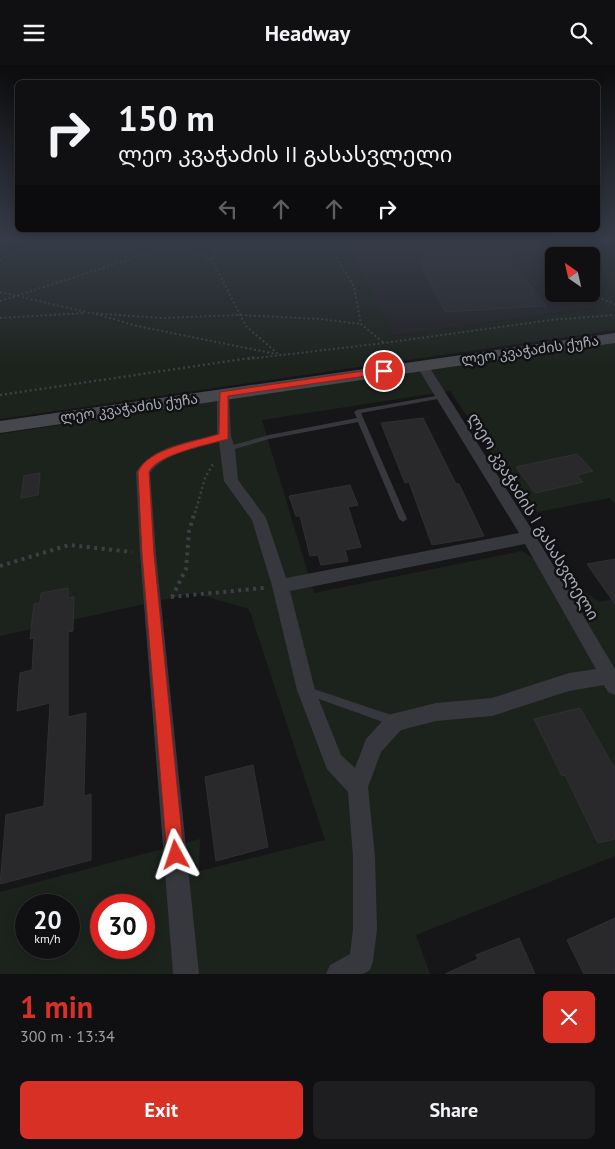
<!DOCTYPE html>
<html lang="en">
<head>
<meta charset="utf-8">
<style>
	body { margin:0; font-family:"PT Sans","Noto Sans Georgian",sans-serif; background:#1e1e20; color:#f1f3f6; height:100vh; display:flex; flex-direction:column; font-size:19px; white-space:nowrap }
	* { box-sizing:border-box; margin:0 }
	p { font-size:16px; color:#9c9d9f }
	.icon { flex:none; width:28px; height:28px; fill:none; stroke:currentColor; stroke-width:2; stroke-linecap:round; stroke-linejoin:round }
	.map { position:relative; height:909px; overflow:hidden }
	.details { display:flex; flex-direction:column; background:#101012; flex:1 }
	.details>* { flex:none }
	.guide { position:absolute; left:15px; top:15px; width:585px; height:152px; border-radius:8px; box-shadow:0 2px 12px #0003,0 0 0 1px #303032; background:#101012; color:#f1f3f6; overflow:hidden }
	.needle { width:32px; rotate:326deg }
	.buttons { position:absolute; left:545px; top:182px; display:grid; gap:10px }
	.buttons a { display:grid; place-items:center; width:55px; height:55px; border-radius:8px; background:#101012; box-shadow:0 2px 12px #0003,0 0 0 1px #303032; font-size:25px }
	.speed { position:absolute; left:15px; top:829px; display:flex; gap:10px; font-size:25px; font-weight:700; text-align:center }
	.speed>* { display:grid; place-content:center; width:65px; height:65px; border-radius:50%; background:#101012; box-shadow:0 2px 12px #0003,0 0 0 1px #303032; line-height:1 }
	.speed small { font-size:12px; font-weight:400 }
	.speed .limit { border:8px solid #d22; background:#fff; color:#111 }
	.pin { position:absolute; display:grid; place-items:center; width:42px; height:42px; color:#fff; margin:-21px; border:2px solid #fff; border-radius:50%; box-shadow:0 1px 5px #0007 }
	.me { position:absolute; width:55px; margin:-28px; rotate:355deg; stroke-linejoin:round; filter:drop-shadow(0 0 4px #0008) }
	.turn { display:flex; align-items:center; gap:18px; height:105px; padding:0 20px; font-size:22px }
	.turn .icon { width:65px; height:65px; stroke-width:2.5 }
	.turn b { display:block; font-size:35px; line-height:42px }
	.lanes { display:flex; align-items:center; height:48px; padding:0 20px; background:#0003; justify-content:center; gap:25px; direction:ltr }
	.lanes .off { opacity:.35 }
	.round { display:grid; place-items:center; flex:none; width:52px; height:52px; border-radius:8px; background:#1e1e20 }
	.summary { display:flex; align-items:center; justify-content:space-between; height:85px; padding:0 20px }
	h1 { font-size:30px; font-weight:700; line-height:38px; color:#d93025 }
	.action { display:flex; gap:10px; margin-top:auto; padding:10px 20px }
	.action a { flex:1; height:58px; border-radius:8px; background:#d93025; color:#fff; font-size:20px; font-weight:700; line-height:58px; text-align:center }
	.action a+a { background:#1e1e20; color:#f1f3f6 }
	header { display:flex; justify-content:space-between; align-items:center; height:65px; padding:0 20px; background:#101012; font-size:22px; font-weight:700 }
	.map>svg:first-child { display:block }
	.built { fill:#222225 }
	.green { fill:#1c231d; fill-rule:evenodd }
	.building { fill:#29292c; stroke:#303034 }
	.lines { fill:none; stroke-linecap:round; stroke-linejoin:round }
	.path-far2 { stroke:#3d3f44; stroke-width:2; stroke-dasharray:2 2.5; stroke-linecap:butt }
	.path-far1 { stroke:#3d3f44; stroke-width:2.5; stroke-dasharray:2 3; stroke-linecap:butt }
	.path { stroke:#3d3f44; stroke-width:4; stroke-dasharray:3 4.5; stroke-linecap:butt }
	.lane { fill:#37383d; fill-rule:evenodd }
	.street { fill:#37383d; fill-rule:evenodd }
	.secondary { fill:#45474d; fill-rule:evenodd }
	.route { fill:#d93025; stroke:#8d1f18 }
	.labels { text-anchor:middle; stroke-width:5; stroke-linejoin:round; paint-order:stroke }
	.far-street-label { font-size:14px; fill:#a8adb8; stroke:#111113 }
	.street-label { font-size:16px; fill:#a8adb8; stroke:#111113 }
</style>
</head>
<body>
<header><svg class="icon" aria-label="menu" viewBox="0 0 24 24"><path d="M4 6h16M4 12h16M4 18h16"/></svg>Headway<svg class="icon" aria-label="search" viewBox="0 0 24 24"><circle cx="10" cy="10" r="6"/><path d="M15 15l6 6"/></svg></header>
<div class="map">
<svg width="615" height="909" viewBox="0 0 615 909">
	<rect width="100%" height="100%" fill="#161618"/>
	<polygon class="built" points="345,175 549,175 563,191 554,191 554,229 591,229 591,225 605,241 393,271"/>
	<g class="green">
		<polygon points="0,175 345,175 393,271 605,241 591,225 591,191 563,191 549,175 615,175 615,265 0,354"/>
		<path d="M615,276V439L610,433L532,448L450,326L262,355L314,528L522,486L600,537L615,534V791L416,870L430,909H0V827L200,774L199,806L325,775L249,544L194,528L0,571V369ZM26,840H69V882H26ZM101,840H144V882H101Z"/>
	</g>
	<g class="building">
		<polygon points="416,175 486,175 487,191 508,190 546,241 445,247 418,194 427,194"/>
		<polygon points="423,353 456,419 459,419 484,471 432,480 409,417 405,418 381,358"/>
		<polygon points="577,389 593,406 577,410 583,417 535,428 516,402"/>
		<polygon points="40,408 38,430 21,433 24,411"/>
		<polygon points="350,420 358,440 348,442 361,482 345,485 348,496 321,500 318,490 310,491 300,451 296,451 289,431"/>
		<polygon points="615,494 615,539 587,499"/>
		<polygon points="68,523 68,533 74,532 73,566 68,567 68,652 86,648 84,731 91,729 91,795 0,819 6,750 44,741 50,638 17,646 20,608 32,605 34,573 30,574 34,539 40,538 41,528"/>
		<polygon points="580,643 615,704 615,774 598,778 565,710 562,711 534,654"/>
		<polygon points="253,700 268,782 216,796 205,712"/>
		<polygon points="615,853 615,909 584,909 567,875"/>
		<polygon points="519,873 535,909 445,909 478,894 476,890"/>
	</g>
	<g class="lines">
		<g class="path-far2">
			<polyline points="169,175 212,195"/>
			<polyline points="217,175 212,195 246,261 278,289"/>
			<polyline points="331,175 333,186 354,222 361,259 384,278"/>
			<polyline points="564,175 570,191"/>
			<polyline points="216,183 333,186"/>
			<polyline points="0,195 44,175"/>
			<polyline points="591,226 595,231 615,239"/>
			<polyline points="0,227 90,248 162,253 240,250 320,254 361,259"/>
			<polyline points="0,236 143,190 181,175"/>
			<polyline points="96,249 137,261 276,289"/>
			<polyline points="0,253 85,248"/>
			<polyline points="248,294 384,278 551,255 615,250"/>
		</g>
		<g class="path-far1">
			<polyline points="0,330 257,292"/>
			<polyline points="195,448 205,413 213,399"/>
		</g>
		<g class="path">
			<polyline points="0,501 69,480 132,487"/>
			<polyline points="171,532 264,523"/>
			<polyline points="172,532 186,504 189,466 195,446"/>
		</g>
		<g class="lane">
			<polygon points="441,330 444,332 443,333 361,348 407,454 403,457 399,454 358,357 269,374 228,386 225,384 226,382 269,370 357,353 354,347 357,345"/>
			<polygon points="308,622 394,651 397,653 399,656 397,659 394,661 308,630 305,629 303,626 305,623"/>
		</g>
		<path class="street" d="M422,297L428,300L534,468L615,604V630L608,627L604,620L569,626L492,651L436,656L401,665L381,687L368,722L375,792L377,864L373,896L370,905L363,909H326L330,900L350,889L353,864V792L348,727L327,704L297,625L272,521L252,455L224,416L219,377C197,383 164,388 150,408L156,489L199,909H173L140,489L136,407C152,381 190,377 217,369V329L223,325L229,329L231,371L235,384L238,415L266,453L286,513L519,468L416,300ZM525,479L596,604L569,608L492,633L436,638L388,650L366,674L355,703L341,690L315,625L290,526Z"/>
		<polygon class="secondary" points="615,268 615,278 0,368 0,356"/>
	</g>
	<linearGradient id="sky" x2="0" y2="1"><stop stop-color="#0c0c0d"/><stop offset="0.58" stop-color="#363c48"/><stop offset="1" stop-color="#363c48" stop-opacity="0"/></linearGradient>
	<rect width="615" height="302" fill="url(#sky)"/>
	<path class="route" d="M384,303L387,304V308L228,331V374C209,379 156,390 149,407L154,489L184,790L182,796L176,799L169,796L167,790L142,489L138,407C148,383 195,377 219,369L220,327Z"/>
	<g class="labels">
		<g class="far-street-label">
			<text transform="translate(530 285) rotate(-8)" y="5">ლეო კვაჭაძის ქუჩა</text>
			<text transform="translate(129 343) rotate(-8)" y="5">ლეო კვაჭაძის ქუჩა</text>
		</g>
		<g class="street-label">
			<text transform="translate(534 451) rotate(59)" y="6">ლეო კვაჭაძის I გასასვლელი</text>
		</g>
	</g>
</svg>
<div class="buttons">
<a><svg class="needle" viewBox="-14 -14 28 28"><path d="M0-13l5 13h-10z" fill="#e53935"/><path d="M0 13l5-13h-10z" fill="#9c9d9f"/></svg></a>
</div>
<div class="speed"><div>20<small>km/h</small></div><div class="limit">30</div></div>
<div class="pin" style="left:384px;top:306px;background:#d93025"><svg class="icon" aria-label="arrive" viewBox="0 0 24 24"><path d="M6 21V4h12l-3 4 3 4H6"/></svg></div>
<svg class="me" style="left:176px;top:790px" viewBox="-20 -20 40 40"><path d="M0-17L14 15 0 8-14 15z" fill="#d93025" stroke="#fff" stroke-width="4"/></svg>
<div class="guide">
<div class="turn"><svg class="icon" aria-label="right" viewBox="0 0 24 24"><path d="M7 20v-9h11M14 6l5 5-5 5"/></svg><div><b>150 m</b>ლეო კვაჭაძის II გასასვლელი</div></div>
<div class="lanes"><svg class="icon off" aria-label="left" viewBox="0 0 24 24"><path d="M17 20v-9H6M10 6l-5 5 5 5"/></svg><svg class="icon off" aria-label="ahead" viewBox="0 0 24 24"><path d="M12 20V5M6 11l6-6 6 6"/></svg><svg class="icon off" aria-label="ahead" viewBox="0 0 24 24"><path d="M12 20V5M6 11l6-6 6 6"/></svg><svg class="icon" aria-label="right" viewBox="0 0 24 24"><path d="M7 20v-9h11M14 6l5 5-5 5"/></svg></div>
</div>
</div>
<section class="details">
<div class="summary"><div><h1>1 min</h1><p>300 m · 13:34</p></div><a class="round" style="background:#d93025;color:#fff"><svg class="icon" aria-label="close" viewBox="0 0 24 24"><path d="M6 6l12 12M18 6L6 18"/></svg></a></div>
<div class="action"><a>Exit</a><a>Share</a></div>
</section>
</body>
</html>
